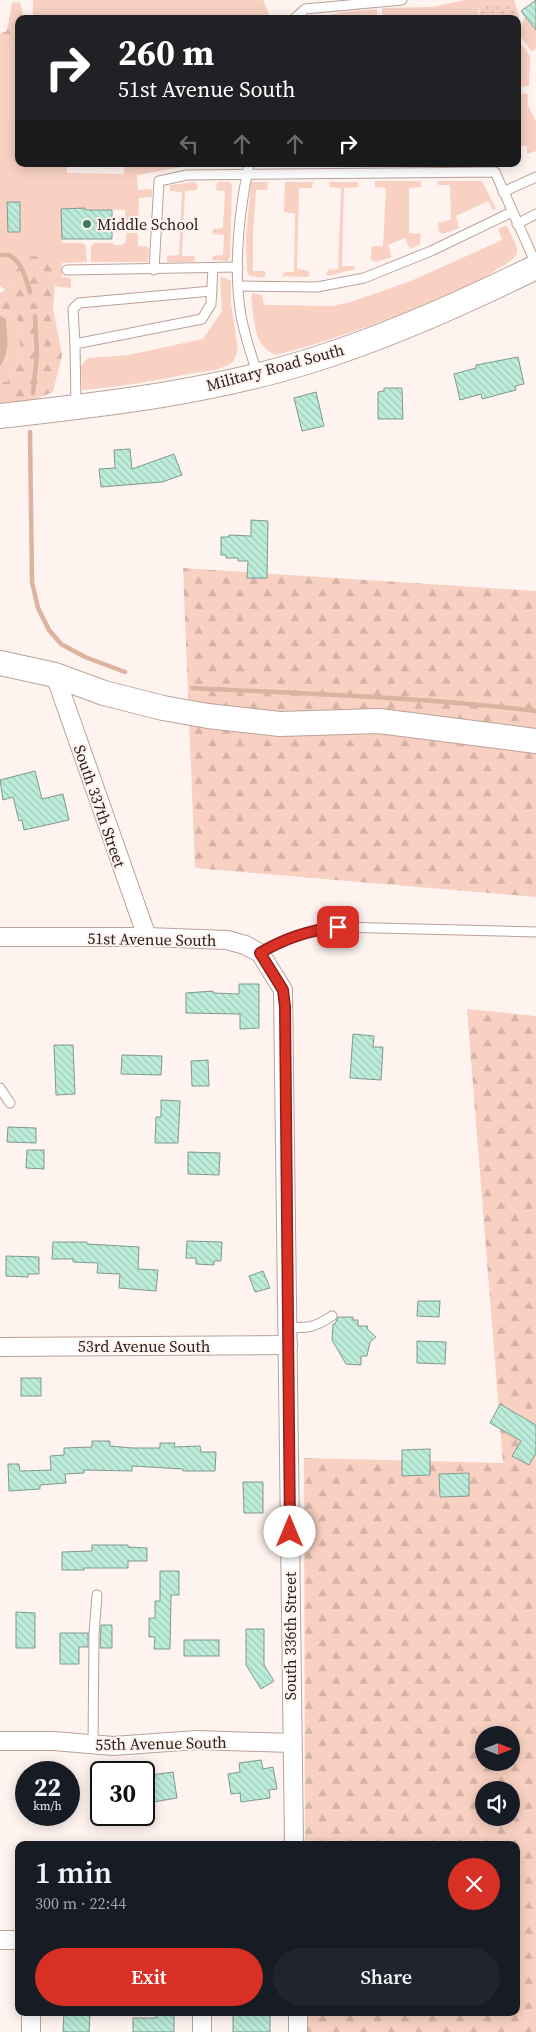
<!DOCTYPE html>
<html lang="en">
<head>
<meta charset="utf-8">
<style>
	body { margin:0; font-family:"Source Serif 4",serif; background:#20242c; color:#f1f3f6; height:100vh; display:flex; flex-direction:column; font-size:19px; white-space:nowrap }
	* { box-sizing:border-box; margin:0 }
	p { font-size:16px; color:#9ea1a6 }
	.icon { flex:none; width:28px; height:28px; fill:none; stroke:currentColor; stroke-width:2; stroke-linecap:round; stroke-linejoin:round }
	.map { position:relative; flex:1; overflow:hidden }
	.details { position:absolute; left:15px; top:1841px; width:505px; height:175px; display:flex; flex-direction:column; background:#171b24; border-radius:10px; box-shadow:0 2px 12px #0003 }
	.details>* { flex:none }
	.hud { position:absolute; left:15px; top:15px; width:506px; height:152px; border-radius:10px; box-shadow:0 2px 12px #0003; background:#202124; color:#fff; overflow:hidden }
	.needle { width:32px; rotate:90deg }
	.tools { position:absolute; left:475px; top:1726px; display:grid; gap:10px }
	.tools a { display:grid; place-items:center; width:45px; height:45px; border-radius:50%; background:#171b24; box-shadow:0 2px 12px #0003; font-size:25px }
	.speed { position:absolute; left:15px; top:1761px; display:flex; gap:10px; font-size:25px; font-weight:700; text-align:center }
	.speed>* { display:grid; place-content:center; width:65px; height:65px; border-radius:50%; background:#171b24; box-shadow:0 2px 12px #0003; line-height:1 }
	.speed small { font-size:12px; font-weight:400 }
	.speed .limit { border:2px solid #111; border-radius:8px; background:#fff; color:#111 }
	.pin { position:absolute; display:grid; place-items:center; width:42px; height:42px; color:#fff; margin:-21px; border-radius:10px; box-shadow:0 2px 8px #0006 }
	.me { position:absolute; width:55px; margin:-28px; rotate:0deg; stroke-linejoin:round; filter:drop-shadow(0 0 4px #0008) }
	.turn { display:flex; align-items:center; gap:18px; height:105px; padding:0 20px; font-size:22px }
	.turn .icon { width:65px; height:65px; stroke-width:2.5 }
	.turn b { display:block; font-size:35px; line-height:42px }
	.lanes { display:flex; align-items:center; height:48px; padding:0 20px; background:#0003; justify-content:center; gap:25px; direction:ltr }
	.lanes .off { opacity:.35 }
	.round { display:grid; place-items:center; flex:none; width:52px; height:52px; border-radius:26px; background:#20242c }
	.summary { display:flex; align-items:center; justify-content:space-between; height:85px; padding:0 20px }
	h1 { font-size:30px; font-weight:600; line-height:38px }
	.button { display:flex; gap:10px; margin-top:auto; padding:10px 20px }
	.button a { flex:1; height:58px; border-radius:30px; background:#d93025; color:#fff; font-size:20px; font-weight:600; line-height:58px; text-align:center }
	.button a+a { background:#20242c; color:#f1f3f6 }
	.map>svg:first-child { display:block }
	.grass { fill:#f8d1c2 }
	.forest { fill:url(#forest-firs); fill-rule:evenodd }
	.park { fill:url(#park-dots) }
	.water { fill:#dcb2a1 }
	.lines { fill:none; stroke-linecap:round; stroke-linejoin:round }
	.stream { stroke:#dcb2a1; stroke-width:4.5 }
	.building { fill:url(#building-back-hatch); stroke:#80998f }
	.lane-casing { stroke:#baa299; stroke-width:11 }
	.street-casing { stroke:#baa299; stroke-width:20 }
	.secondary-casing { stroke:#baa299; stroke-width:26 }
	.lane { stroke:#fff; stroke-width:9 }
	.street { stroke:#fff; stroke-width:18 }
	.secondary { stroke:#fff; stroke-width:24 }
	.route-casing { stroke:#8d1f18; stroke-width:12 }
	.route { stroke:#d93025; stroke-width:9 }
	.poi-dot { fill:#3d7a66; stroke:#fef3ef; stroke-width:2 }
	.labels { text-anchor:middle; stroke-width:4; stroke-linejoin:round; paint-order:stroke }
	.poi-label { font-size:16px; fill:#2b221e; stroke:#fef3ef; text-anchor:start }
	.street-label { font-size:16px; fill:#2b221e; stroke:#fef3ef }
</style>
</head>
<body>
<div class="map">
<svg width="536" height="2032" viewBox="0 0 536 2032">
	<defs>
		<pattern id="forest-firs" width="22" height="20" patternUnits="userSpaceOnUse" patternTransform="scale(1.25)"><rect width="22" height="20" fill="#f8d1c2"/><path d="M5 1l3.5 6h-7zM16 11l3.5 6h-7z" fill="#d5b3a6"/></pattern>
		<pattern id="park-dots" width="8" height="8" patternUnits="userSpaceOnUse" patternTransform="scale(1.25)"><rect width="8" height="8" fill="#f8d1c2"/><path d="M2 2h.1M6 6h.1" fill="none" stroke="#d5b3a6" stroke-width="1.8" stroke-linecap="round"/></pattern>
		<pattern id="building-back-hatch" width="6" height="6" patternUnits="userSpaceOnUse" patternTransform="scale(1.25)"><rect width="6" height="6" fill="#bcecda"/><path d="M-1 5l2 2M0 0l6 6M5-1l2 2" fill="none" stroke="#a2cabb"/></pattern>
	</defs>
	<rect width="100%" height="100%" fill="#fef3ef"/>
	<g class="grass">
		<polygon points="33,0 263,0 271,19 33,19"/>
		<polygon points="465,0 514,0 515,3 478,4 478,11 481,19 448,17 441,19 382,19 382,8 432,7"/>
		<polygon points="377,9 377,19 315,19 342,12"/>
		<polygon points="525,17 536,30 536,49 532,52 518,33"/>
		<polygon points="518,40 530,56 529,86 518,87"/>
		<polygon points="19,46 19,164 67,164 67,173 124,174 124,164 235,164 233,165 192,165 137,175 138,190 152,189 152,197 139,198 138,229 126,229 125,210 62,209 62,243 83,243 86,246 87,262 62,263 62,277 71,278 71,288 55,286 52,270 17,267 15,276 6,290 0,286 0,51"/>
		<polygon points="518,93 528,94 528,106 536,121 536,151 527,154 527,146 518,146"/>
		<polygon points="375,181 421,181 421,187 409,188 409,233 421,234 420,244 410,249 405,238 388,245 392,257 376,262 371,260 371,250 373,246 383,246 386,188 375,187"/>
		<polygon points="438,181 482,181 496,209 493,210 488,201 456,216 459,228 442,234 439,232 438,223 451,220 450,185 438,185"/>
		<polygon points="195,182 198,186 197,190 185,191 182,256 194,256 195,260 193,262 167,262 167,256 179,255 182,192 170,191 170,185"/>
		<polygon points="217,182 230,182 232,185 230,258 227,261 212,260 213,256 223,255 224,235 212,234 213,229 223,228 225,191 216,190"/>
		<polygon points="251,182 268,182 267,190 256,190 253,230 253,271 264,271 266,274 263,278 250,276 247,272 246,238"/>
		<polygon points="285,182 313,182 312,188 299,188 297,269 309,271 309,276 307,277 282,276 285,272 294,272 295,214 284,212"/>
		<polygon points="329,182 358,182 358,187 344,188 342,266 354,266 355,269 328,276 326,274 328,270 338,269 341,188 330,187"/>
		<path d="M504,226H507C510,233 515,241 517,248C520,263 492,267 486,279C417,309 349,336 276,355C252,345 255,320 251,297L253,293L262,295L264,305L332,306L351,302L411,281L502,240L498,229Z"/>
		<polygon points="126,233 138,233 138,246 146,246 149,248 148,262 91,262 91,246 94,243 112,243 114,245 122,245 126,242"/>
		<path d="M220,277L226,278L231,281V303L238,350L233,362C221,371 204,371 189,374C154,381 118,387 82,390L81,366L88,358L128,355L203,339L222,311Z"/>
		<path d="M0,312L17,318C22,344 22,360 7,382H0V366L5,359L7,350V333L4,317L0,315Z"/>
	</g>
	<g class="forest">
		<polygon points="20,2 24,19 19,19 19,46 0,51 0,34 7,31 12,3"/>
		<path d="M27,256L44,257L52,270L55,286L53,308L62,355L53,392L31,401L0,408V382H7C22,360 22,344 17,318L0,312V293C14,286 12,276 19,265C21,262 24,259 27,256Z"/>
		<polygon points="183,568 536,591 536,897 195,868"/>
		<path d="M467,1009L536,1016V2032H305V2013L516,2012V1845H305L304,1458L503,1463ZM484,1735H511V1762H484ZM484,1790H511V1818H484Z"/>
	</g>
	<polygon class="park" points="515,3 519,17 518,19 481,19 478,4"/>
	<path class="water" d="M0,315L6,319C7,335 11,353 0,366Z"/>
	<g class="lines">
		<g class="stream">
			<path d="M0,255H9C22,262 26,279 30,292"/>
			<polyline points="33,393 37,355 35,316"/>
			<polyline points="30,432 32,582 38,608 49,630 61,644 85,657 125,672"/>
			<path d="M192,688C307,694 422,697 536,711"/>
		</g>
	</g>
	<g class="building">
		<polygon points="536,0 536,30 521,11"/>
		<polygon points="7,202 20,202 20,232 8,232"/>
		<polygon points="85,208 85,210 112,210 112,239 62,239 61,209"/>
		<polygon points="518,357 524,384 515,386 516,390 482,399 481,394 460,400 454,374 476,368 476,365"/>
		<polygon points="384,388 402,388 403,419 378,419 378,392 384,391"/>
		<polygon points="316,392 324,426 302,431 294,398"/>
		<polygon points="130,449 132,469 174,454 182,475 162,482 101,487 99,469 115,468 114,450"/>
		<polygon points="251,520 268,521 267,578 247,578 248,561 238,561 238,558 226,558 226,555 221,555 221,537 229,537 229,535 251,536"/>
		<polygon points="35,771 42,799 63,794 69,820 24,830 22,820 19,821 13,797 3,800 0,780"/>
		<polygon points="239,984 259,984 259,1028 240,1029 240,1014 186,1013 186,993 213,991 213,993 239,994"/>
		<polygon points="353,1034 374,1036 373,1047 383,1047 381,1080 350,1078"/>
		<polygon points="54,1045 73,1045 75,1094 56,1095"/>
		<polygon points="122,1055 162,1056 161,1075 121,1074"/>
		<polygon points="208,1060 209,1086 192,1086 191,1061"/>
		<polygon points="161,1100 180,1101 178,1143 155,1143 156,1117 161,1117"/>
		<polygon points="8,1127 36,1128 36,1143 7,1142"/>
		<polygon points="27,1150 44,1150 44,1169 26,1168"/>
		<polygon points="188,1152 220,1153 219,1175 188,1174"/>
		<polygon points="187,1241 222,1242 221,1261 214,1261 214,1265 196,1264 196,1258 186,1258"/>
		<polygon points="53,1242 87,1242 87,1244 139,1247 138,1269 158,1270 156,1291 119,1288 120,1274 97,1273 98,1263 73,1262 73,1259 52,1259"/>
		<polygon points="6,1256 39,1257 39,1274 28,1274 28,1277 6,1276"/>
		<polygon points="263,1271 270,1288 255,1292 249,1276"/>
		<polygon points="418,1301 440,1301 439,1317 417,1316"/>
		<polygon points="338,1317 353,1317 353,1320 358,1320 358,1326 368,1326 367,1329 376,1337 370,1342 367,1356 361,1356 361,1365 346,1364 332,1340 333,1324 335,1324"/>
		<polygon points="417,1341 446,1342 445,1364 417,1363"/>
		<rect x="21" y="1378" width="20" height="18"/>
		<polygon points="500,1404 536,1425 536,1453 529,1465 512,1456 521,1441 490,1423"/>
		<polygon points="92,1441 110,1441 110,1446 132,1448 160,1448 160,1443 175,1443 174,1447 200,1446 201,1452 216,1452 215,1471 183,1471 183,1469 132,1466 132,1471 84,1470 84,1473 65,1474 66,1483 40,1485 40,1489 9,1491 8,1464 19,1464 20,1471 51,1470 50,1456 64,1455 64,1448 92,1447"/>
		<polygon points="430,1449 430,1475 402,1476 402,1450"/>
		<polygon points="469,1473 469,1496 440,1497 439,1474"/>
		<polygon points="243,1482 263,1482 263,1513 244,1513"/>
		<polygon points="92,1545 128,1545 128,1547 147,1548 147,1561 128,1561 128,1568 84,1568 84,1570 62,1570 62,1552 92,1551"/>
		<polygon points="160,1571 179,1571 179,1595 171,1595 170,1649 154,1649 155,1637 149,1637 149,1618 155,1618 155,1601 160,1601"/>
		<polygon points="16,1612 35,1613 35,1648 16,1648"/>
		<polygon points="101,1625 112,1625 112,1648 100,1648"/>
		<polygon points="246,1629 264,1629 264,1665 274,1681 261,1689 246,1665"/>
		<polygon points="60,1633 88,1633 88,1647 79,1647 79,1664 60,1664"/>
		<rect x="184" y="1640" width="35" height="16"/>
		<polygon points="261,1760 263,1769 273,1767 277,1789 269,1790 270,1798 241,1802 240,1793 231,1794 228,1774 240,1772 239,1763"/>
		<polygon points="173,1772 177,1798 147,1803 144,1776"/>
		<polygon points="64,2012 90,2014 89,2032 63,2032"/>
		<polygon points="156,2012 174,2012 174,2032 133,2032 133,2018 156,2018"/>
		<polygon points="270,2012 270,2032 233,2032 233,2013"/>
	</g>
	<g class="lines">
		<defs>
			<g id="lane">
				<polyline points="294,19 305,9 402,0"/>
				<path d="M249,164C239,212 233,267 241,316C245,336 251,355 258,375"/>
				<polyline points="503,192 536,177"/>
				<polyline points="517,224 536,214"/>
				<polyline points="67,270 238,267"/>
				<polyline points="154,270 159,181 187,175 495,172 536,264"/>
				<polyline points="239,286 317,287 364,278 431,251 512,212"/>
				<polyline points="75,344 73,309 79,303 212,291"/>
				<polyline points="76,406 75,344 202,319 211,304 213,268"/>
				<path d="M260,953C285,938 309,930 338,927L536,932"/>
				<polyline points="0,1088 10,1103"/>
				<path d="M288,1327C307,1329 315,1327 332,1316"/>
				<polyline points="93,1745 94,1634 97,1595"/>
			</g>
			<g id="street">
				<polyline points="55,675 147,937"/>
				<polyline points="0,937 147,937 227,940 245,945 260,953 283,990 294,1845"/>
				<polyline points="0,1347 288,1345"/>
				<polyline points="0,1741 54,1741 113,1746 197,1740 291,1743"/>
				<polyline points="0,1940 19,1940"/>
				<polyline points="298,2012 298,2032"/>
				<polyline points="31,2032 31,2012"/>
				<polyline points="202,2032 202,2012"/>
			</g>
			<g id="secondary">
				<path d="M0,416C106,404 214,392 316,359C392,335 465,302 536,267"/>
				<polyline points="0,663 55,675 104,693 163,708 208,716 280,724 379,721 536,741"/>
			</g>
		</defs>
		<use href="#lane" class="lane-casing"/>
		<use href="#street" class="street-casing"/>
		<use href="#secondary" class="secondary-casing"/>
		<use href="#lane" class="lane"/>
		<use href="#street" class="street"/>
		<use href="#secondary" class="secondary"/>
	</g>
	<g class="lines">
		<defs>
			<path id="route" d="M290,1532L285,1007L283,990L260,953C285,938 309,930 338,927"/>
		</defs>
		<use href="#route" class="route-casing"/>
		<use href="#route" class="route"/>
	</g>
	<circle class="poi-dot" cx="87" cy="224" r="5"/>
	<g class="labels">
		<g class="poi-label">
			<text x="97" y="230">Middle School</text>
		</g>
		<g class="street-label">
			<text transform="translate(275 367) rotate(-15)" y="6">Military Road South</text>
			<text transform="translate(100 806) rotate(71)" y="6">South 337th Street</text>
			<text transform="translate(152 939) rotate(1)" y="6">51st Avenue South</text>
			<text x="144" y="1352">53rd Avenue South</text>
			<text transform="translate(290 1636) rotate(-90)" y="6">South 336th Street</text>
			<text transform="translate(161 1743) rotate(-1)" y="6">55th Avenue South</text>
		</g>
	</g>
</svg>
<div class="tools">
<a><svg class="needle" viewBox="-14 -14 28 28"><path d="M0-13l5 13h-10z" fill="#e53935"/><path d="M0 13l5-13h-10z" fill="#9ea1a6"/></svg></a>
<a><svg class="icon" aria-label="sound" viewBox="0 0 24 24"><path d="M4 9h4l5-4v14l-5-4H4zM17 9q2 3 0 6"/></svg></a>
</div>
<div class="speed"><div>22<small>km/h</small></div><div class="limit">30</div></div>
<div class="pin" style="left:338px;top:927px;background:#d93025"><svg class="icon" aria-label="arrive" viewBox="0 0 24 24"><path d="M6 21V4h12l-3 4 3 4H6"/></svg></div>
<svg class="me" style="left:290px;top:1532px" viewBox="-20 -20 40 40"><circle r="19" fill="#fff"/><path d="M0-13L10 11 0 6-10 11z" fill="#d93025"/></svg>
<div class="hud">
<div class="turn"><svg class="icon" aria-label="right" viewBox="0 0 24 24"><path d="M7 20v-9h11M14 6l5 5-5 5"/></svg><div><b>260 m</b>51st Avenue South</div></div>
<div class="lanes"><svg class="icon off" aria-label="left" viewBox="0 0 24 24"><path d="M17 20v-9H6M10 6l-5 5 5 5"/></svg><svg class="icon off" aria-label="ahead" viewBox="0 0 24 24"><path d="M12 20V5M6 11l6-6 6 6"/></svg><svg class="icon off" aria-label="ahead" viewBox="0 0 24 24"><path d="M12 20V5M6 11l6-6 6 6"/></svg><svg class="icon" aria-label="right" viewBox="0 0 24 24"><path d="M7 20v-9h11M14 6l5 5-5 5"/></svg></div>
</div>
<section class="details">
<div class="summary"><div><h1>1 min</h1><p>300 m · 22:44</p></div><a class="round" style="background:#d93025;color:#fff"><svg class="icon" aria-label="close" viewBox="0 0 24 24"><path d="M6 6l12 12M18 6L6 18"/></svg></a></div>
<div class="button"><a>Exit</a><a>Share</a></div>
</section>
</div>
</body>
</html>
